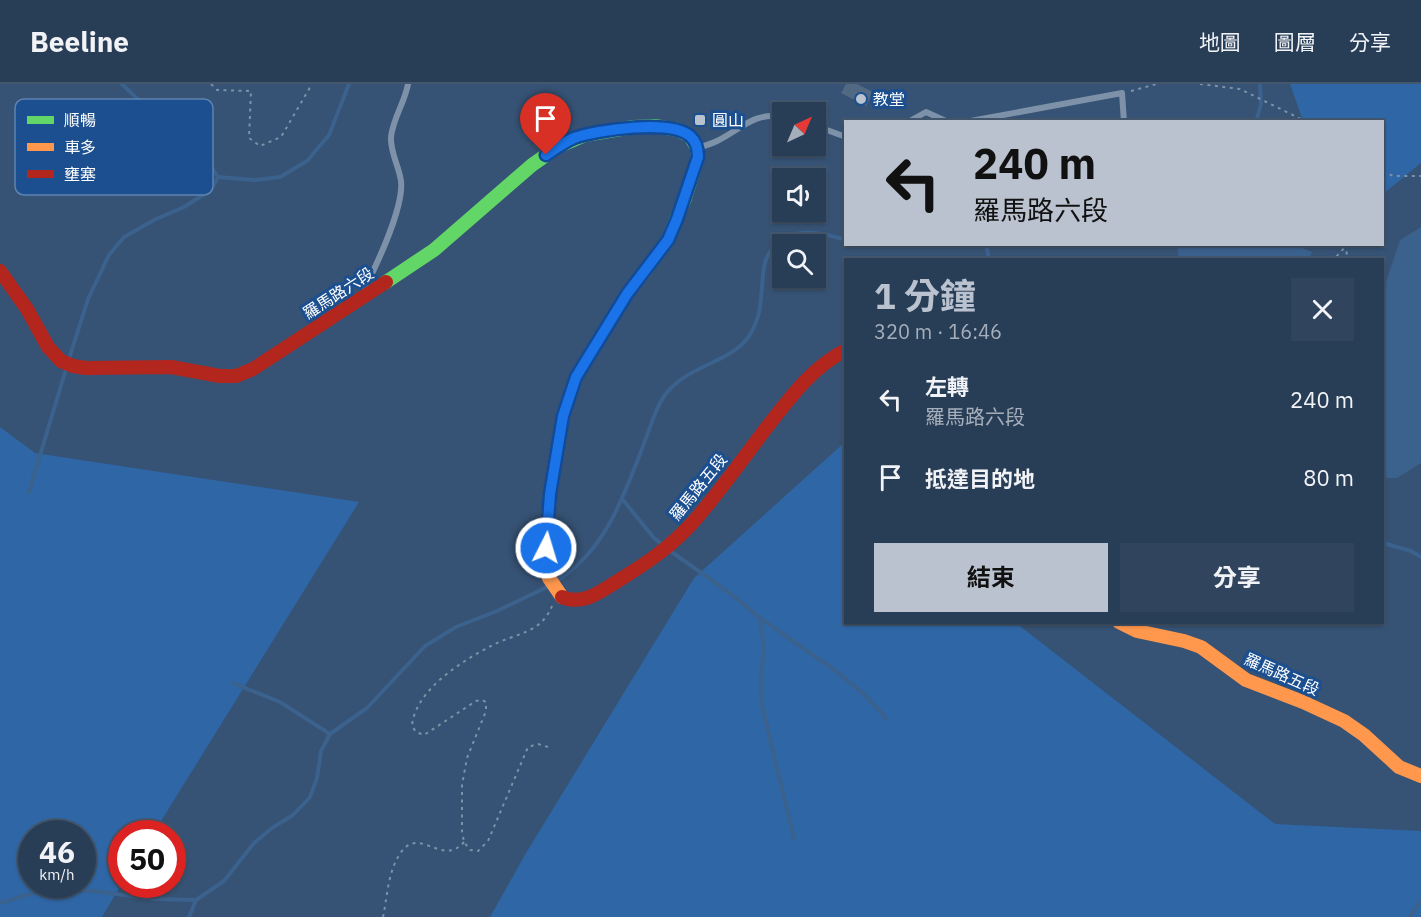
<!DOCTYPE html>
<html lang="zh-TW">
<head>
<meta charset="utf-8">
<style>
	body { margin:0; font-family:"IBM Plex Sans","Noto Sans TC",sans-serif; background:#30455d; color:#f1f3f6; height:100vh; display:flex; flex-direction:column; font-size:22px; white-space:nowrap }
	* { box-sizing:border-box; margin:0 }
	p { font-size:20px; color:#a5aeba }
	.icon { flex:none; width:33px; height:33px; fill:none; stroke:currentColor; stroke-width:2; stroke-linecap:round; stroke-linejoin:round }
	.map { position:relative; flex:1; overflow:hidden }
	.panel { position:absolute; left:844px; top:174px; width:540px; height:366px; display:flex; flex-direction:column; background:#283e57; border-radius:0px; box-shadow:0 2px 4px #0004,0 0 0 2px #44576d }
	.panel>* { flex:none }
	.top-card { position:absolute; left:844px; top:36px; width:540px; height:126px; border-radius:0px; box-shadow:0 2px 4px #0004,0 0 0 2px #44576d; background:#b9c2ce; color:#111; overflow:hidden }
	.needle { width:39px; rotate:44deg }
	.tools { position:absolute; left:772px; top:18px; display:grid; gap:12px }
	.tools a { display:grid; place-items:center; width:54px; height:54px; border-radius:0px; background:#283e57; box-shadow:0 2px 4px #0004,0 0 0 2px #44576d; font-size:30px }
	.speed { position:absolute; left:18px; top:736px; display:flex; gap:12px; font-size:30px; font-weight:700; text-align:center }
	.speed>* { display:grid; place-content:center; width:78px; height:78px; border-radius:50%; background:#283e57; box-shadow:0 2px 4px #0004,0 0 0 2px #44576d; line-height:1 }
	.speed small { font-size:15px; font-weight:400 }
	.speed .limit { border:9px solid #d22; background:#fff; color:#111 }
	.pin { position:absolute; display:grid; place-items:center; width:51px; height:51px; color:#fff; margin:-62px -26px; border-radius:50% 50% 50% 0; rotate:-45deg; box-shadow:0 0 6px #0007 }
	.pin .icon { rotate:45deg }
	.me { position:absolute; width:66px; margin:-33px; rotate:5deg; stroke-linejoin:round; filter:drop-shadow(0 0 4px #0008) }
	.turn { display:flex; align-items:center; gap:21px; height:126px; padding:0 30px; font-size:27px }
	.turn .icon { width:78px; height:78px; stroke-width:2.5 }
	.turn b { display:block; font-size:42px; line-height:51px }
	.round { display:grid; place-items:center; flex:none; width:63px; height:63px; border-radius:0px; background:#30455d }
	.headline { display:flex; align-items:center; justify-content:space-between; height:102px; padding:0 30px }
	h1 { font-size:36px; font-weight:700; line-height:45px; color:#b9c2ce }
	.button { display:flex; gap:12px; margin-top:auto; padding:12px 30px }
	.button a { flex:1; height:69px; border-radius:0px; background:#b9c2ce; color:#111; font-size:24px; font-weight:700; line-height:69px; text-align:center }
	.button a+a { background:#30455d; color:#f1f3f6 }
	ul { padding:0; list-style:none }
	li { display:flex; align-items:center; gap:18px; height:78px; padding:0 30px }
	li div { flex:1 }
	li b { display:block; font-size:22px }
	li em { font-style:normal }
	header { display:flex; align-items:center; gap:36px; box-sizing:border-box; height:84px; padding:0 30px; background:#283e57; border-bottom:2px solid #44576d }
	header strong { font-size:28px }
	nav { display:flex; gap:33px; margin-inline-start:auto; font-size:21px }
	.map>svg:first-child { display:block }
	.green { fill:#2f66a5; fill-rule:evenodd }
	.water { fill:#3b618d }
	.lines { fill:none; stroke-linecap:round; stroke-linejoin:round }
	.stream { stroke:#3b618d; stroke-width:4 }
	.building { fill:#526984 }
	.path { stroke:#7d92a8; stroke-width:2; stroke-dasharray:3 4.5; stroke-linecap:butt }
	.lane { stroke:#7d92a8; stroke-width:6 }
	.fast { stroke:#63d668; stroke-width:14 }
	.slow { stroke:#ff974d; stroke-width:14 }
	.jam { stroke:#b3261e; stroke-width:14 }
	.route-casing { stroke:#114b97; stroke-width:15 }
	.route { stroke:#1a73e8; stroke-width:10 }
	.poi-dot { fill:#b9c2ce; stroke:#1b4f8f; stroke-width:2 }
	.labels { text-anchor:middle; stroke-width:6; stroke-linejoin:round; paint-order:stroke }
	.poi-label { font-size:16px; fill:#fff; stroke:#1b4f8f; text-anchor:start }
	.street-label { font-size:16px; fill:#fff; stroke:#1b4f8f }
	.key { fill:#1b4f8f; stroke:#5f84b1; stroke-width:1.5 }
	.key-label { font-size:16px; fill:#fff }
</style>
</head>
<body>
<header>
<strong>Beeline</strong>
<nav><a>地圖</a><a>圖層</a><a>分享</a></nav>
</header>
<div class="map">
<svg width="1421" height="833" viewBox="0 0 1421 833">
	<rect width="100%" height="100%" fill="#365274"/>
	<g class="green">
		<polygon points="1290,0 1421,0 1421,79 1383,110 1383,38 1303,37"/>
		<path d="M0,343L35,369L359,418L153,750H122L121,801L102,833H0ZM32,750H82V801H32Z"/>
		<polygon points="846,357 846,538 1016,539 1275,740 1421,747 1421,833 490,833 526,769 694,494"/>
	</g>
	<g class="water">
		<polygon points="1421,143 1421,379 1397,394 1383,394 1383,203 1386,198 1400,156"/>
		<polygon points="1177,161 1295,161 1312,168 1310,175 1179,175"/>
	</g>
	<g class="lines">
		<g class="stream">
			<polyline points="122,0 148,25 167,33 192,48 200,66 218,93 255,96 280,93 307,77 329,51 349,0"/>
			<polyline points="1256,38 1261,20 1260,0"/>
			<polyline points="986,160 989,176"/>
			<polyline points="69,275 88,215 109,171 124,153 154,136 184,123 211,106 218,93"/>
			<polyline points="29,408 66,285"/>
			<polyline points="623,416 654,454 664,462"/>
			<polyline points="1383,459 1411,467 1421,473"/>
			<polyline points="669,466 731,510 760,534 836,587 865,611 886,634"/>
			<path d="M556,497C607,467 626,406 646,354C652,338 658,317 670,305C690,283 729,277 746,256C764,234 760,209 764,183C768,159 793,146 815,149C825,150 836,153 846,156"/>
			<polyline points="760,534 764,564 761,592 762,622 794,754"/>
			<polyline points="233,599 280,618 330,650"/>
			<polyline points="0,819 40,807 66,806 92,807 155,815 196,816"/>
			<polyline points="189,833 196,816 224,797 254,759 272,744 293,731 310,713 317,694 321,667 330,650 367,624 425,562 456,543 497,527 547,503"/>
			<polyline points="1410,833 1421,816"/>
		</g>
	</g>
	<polygon class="building" points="846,0 857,0 873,8 866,22 841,9"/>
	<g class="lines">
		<g class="path">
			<polyline points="211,0 217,6 251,7 249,54 260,62 281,53 312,0"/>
			<polyline points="1200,0 1240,5 1307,38"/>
			<polyline points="1131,7 1157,0"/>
			<polyline points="1383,87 1393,92 1421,92"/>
			<polyline points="1346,160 1347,173 1349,176"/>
			<polyline points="1330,176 1336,173 1345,163"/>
			<path d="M548,663L538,660L528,663L488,757L478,767L470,766L464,758L462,747V701L467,674L486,627V618L482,616L476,617L424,651L416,648L412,642C415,606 462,577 491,562C515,549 541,550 552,522"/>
			<path d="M383,833C387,814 388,790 398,773C418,737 441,785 464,758"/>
		</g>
		<g class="lane">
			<polyline points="908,38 926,28 948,38"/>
			<polyline points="965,38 1122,9 1124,38"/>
			<polyline points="816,42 846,53"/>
			<path d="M698,64C704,62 711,60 717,57C740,46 755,27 783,33"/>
			<path d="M364,206C376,182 404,123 401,97C399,82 390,68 391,53C393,34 405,18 408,0"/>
		</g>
		<polyline class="fast" points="386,198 434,166 532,81 559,62 585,51 633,43 655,42 678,46 690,52 697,64 698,73 685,114 668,156 644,188"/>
		<g class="slow">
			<polyline points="562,513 549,494 546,464 550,410 563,332 576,293 627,210 644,188"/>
			<polyline points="1119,538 1137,547 1184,557 1201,563 1246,596 1303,618 1344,637 1364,651 1399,683 1421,692"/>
		</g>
		<g class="jam">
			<polyline points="0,187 27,225 48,263 61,277 73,282 86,284 171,283 220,292 236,292 253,285 386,198"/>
			<path d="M562,513C582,522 600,508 616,498C647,479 671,463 695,436C722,405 746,370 771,338C792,311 814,282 846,266"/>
		</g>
	</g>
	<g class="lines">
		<defs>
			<path id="route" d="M546,464L550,410L563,332L576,293L627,210L668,156L677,135L698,73C698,65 696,57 690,52C670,35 597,46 574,54C564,58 555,65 546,71"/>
		</defs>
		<use href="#route" class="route-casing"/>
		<use href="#route" class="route"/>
	</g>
	<g class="poi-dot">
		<circle cx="861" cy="15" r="6"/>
		<rect x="694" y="30" width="12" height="12" rx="3"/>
	</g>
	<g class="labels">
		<g class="poi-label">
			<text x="873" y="21">教堂</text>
			<text x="712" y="42">圓山</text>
		</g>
		<g class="street-label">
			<text transform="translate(338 209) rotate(-33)" y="6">羅馬路六段</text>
			<text transform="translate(698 403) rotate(-51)" y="6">羅馬路五段</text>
			<text transform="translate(1282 590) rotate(24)" y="6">羅馬路五段</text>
		</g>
	</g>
	<rect x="15" y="15" width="198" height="96" rx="9" class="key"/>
	<rect x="27" y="32" width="27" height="8" fill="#63d668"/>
	<rect x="27" y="59" width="27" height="8" fill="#ff974d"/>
	<rect x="27" y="86" width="27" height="8" fill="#b3261e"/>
	<g class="key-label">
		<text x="64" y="42">順暢</text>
		<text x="64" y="69">車多</text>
		<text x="64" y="96">壅塞</text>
	</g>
</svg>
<div class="tools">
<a><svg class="needle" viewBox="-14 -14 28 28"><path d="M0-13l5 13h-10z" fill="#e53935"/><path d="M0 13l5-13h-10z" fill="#a5aeba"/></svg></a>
<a><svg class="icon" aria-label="sound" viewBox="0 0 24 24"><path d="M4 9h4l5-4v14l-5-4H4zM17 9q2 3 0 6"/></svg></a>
<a><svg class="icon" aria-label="search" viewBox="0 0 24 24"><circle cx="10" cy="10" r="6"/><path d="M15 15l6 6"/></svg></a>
</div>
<div class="speed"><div>46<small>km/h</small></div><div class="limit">50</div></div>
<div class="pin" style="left:546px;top:71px;background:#d93025"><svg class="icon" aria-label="arrive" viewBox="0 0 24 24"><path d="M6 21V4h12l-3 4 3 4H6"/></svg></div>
<svg class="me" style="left:546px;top:464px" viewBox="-20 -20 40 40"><circle r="17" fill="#1a73e8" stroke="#fff" stroke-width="3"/><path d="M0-11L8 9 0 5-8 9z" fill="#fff"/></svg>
<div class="top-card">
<div class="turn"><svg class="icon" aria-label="left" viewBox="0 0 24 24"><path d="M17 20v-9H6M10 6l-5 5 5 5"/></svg><div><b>240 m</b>羅馬路六段</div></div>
</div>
<section class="panel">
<div class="headline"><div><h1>1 分鐘</h1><p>320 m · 16:46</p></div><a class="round"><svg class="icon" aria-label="close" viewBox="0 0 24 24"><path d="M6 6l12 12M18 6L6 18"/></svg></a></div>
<ul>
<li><svg class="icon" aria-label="left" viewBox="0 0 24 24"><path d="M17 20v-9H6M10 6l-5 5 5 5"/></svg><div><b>左轉</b><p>羅馬路六段</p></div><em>240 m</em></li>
<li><svg class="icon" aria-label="arrive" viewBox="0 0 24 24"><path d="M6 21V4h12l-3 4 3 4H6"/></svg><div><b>抵達目的地</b></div><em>80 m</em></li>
</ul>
<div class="button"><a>結束</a><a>分享</a></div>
</section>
</div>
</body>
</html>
